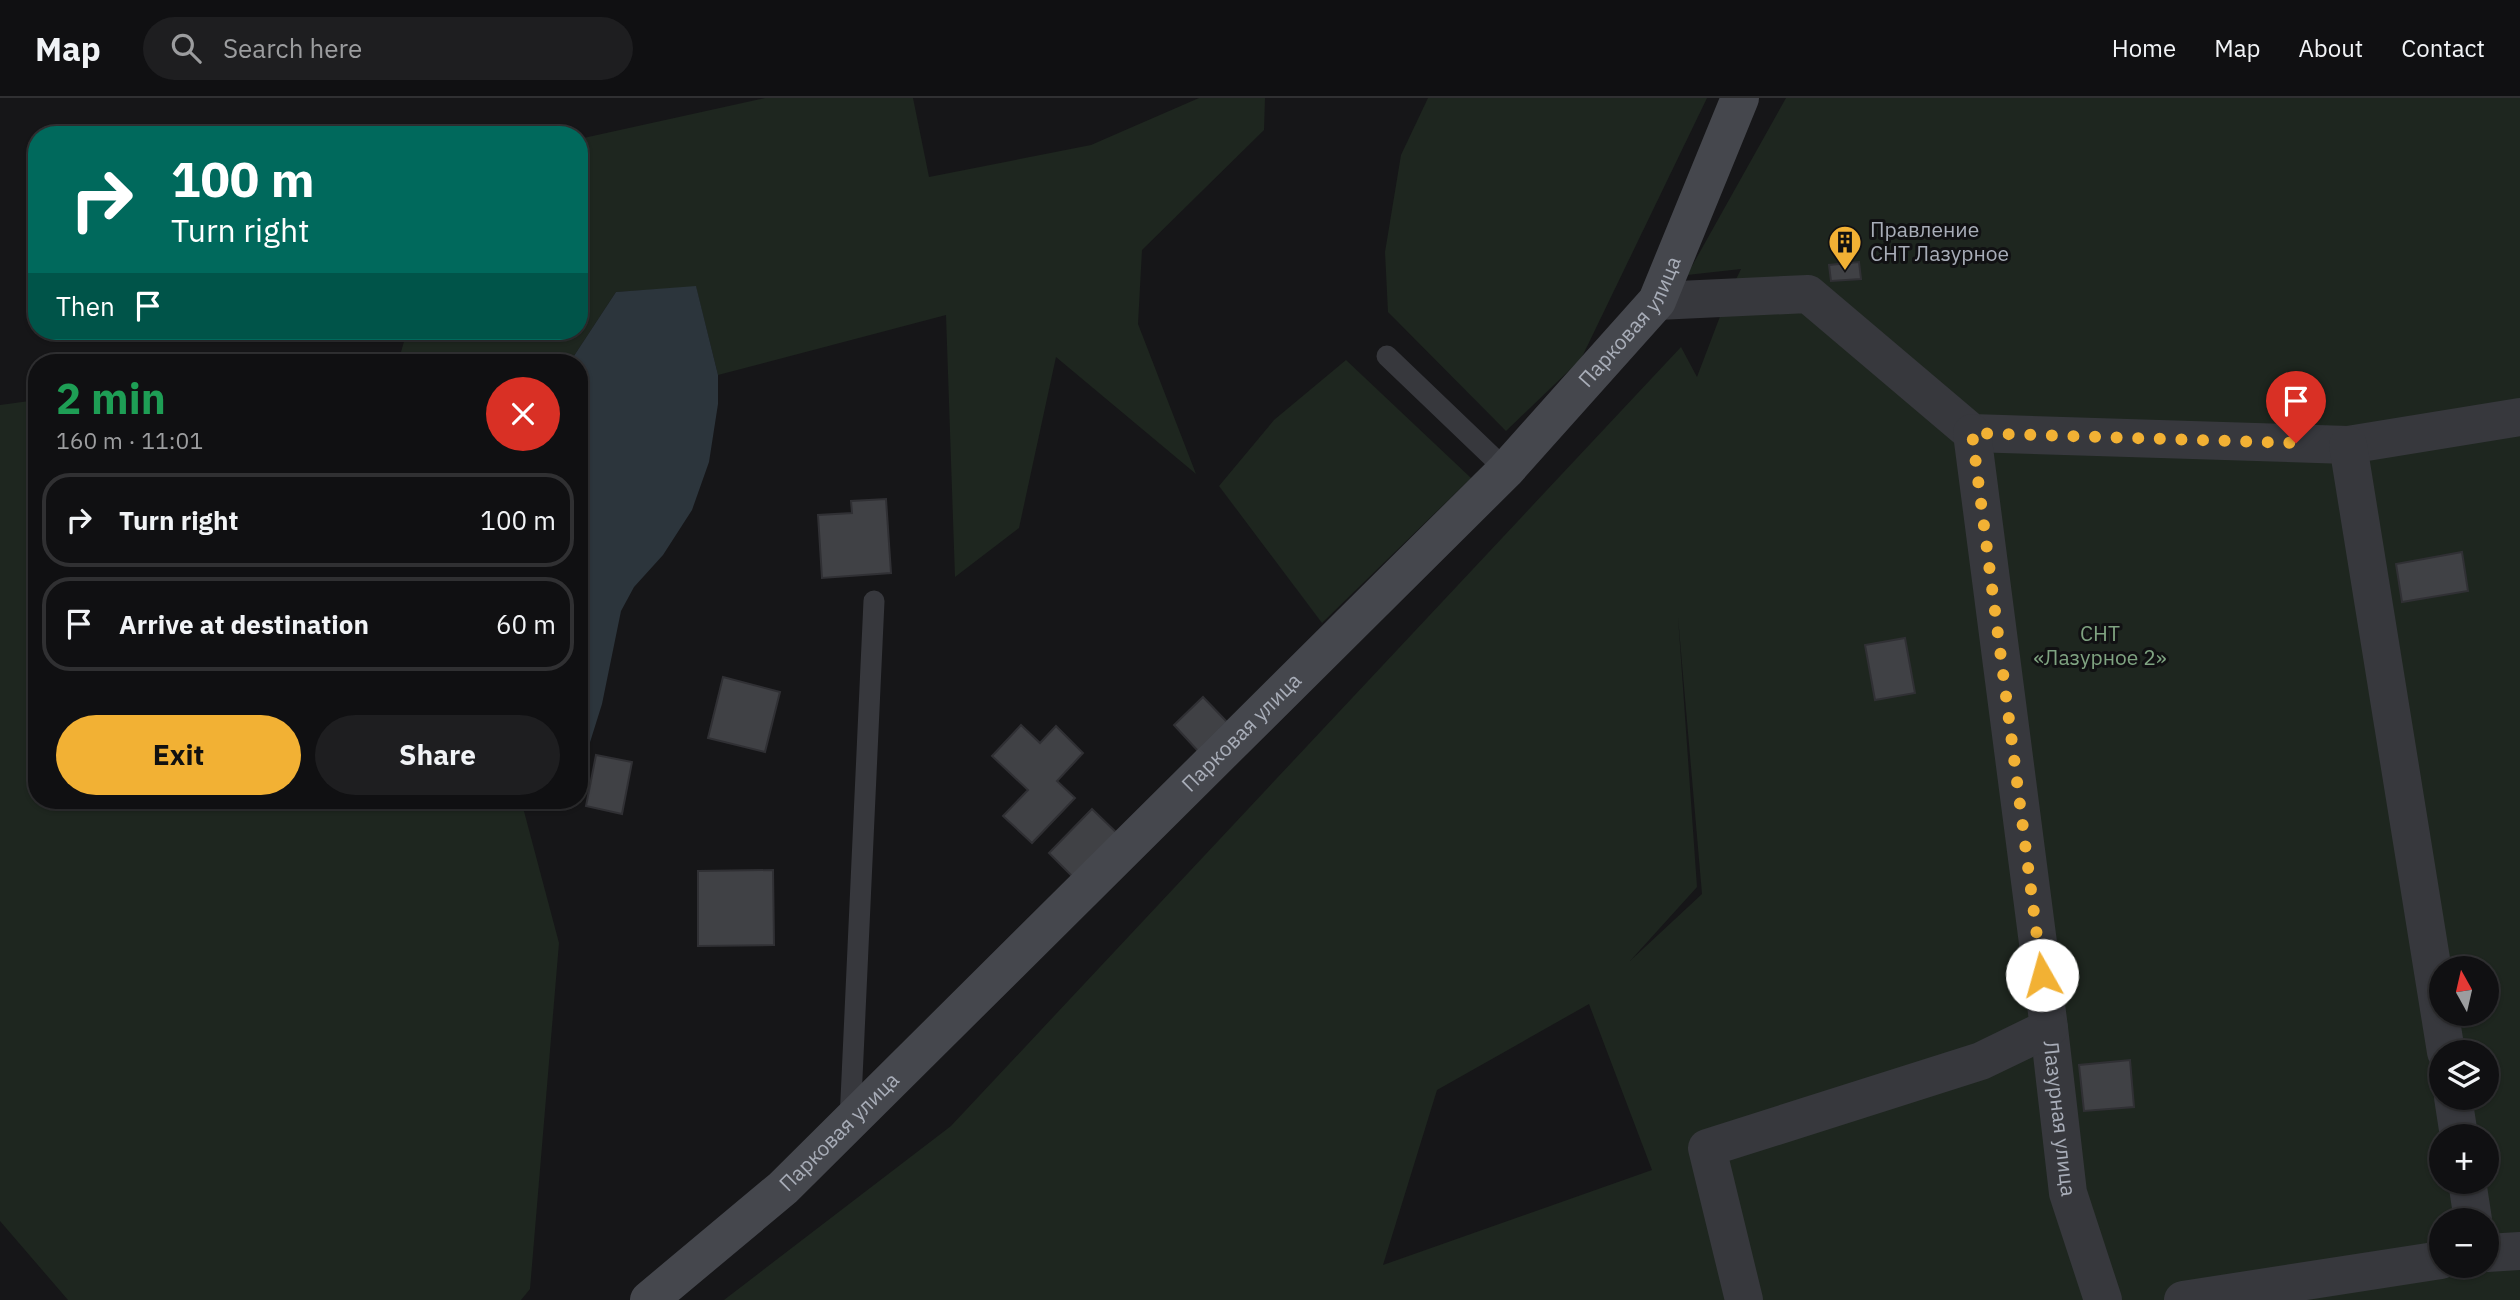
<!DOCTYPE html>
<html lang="en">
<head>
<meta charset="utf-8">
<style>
	body { margin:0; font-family:"IBM Plex Sans",sans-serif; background:#1e1e20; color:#f1f3f6; height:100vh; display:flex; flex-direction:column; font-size:26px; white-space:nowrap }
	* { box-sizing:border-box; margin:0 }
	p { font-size:23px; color:#9c9d9f }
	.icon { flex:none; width:38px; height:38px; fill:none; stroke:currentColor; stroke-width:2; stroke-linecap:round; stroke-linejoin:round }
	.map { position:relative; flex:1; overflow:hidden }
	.panel { position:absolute; left:28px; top:256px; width:560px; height:455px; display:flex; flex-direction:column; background:#101012; border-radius:28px; box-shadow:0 2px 5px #0004,0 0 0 2px #303032 }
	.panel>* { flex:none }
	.hud { position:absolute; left:28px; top:28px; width:560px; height:214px; border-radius:28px; box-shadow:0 2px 5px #0004,0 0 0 2px #303032; background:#00695c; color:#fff; overflow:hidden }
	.needle { width:46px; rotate:352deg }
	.buttons { position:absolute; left:2429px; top:858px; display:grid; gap:14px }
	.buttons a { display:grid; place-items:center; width:70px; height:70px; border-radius:50%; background:#101012; box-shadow:0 2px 5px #0004,0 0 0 2px #303032; font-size:35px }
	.pin { position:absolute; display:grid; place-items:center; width:60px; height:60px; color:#fff; margin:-72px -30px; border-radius:50% 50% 50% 0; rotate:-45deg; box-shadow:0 0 7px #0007 }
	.pin .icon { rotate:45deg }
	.me { position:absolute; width:77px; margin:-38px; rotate:353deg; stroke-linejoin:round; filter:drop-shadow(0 0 5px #0008) }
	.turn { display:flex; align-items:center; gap:24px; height:147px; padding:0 28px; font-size:32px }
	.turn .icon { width:91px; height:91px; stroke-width:2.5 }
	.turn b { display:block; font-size:49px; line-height:60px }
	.then { display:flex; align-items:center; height:66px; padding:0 28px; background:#0003; gap:14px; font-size:26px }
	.round { display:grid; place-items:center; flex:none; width:74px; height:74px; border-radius:37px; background:#1e1e20 }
	.summary { display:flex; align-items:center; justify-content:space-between; height:119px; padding:0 28px }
	h1 { font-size:42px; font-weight:800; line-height:52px; color:#1e9e55 }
	.button { display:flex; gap:14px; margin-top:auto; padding:14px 28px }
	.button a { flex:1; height:80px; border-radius:42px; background:#f2b134; color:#111; font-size:28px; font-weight:800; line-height:80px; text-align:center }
	.button a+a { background:#1e1e20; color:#f1f3f6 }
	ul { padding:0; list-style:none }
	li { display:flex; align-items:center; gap:21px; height:94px; margin:0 14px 10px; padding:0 14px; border:4px solid #303032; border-radius:28px }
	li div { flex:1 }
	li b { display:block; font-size:26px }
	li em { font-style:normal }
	header { display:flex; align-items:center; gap:42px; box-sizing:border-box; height:98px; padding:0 35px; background:#101012; border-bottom:2px solid #303032 }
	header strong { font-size:33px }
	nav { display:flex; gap:38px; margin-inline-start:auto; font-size:24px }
	.search { width:490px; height:63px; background:#1e1e20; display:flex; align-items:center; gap:18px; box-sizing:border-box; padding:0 24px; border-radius:38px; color:#9c9d9f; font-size:26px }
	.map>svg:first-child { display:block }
	.green { fill:#1e261f; fill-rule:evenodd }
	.water { fill:#2c353c }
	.building { fill:#404145; stroke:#303034; stroke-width:2 }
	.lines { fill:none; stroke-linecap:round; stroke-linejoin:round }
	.lane { stroke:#37383d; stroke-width:21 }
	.street { stroke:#37383d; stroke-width:38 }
	.secondary { stroke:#45474d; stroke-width:38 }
	.route { stroke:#f2b134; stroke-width:12; stroke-dasharray:0 21.6 }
	.labels { text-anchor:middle; stroke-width:6; stroke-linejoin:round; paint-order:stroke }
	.poi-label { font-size:21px; fill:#a8adb8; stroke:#111113; text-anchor:start }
	.street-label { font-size:21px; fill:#a8adb8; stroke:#111113 }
	.park-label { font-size:21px; fill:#7fa381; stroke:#111113 }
</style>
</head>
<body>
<header>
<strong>Map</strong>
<div class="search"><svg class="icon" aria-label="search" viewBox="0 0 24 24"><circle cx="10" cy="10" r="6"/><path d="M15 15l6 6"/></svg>Search here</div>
<nav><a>Home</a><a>Map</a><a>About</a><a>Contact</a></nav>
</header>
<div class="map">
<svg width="2520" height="1202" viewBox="0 0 2520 1202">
	<rect width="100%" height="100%" fill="#161618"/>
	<g class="green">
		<polygon points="765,0 913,0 929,79 1091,47 1199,0 1265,0 1264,32 1142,152 1138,226 1196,376 1056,259 1019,430 955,479 946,217 718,277 696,189 616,194 570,264 324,264 401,254 407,233 579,233 579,41"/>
		<polygon points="1428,0 1707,0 1581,261 1506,333 1388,214 1385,154 1401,57"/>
		<path d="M1786,0H2520V1202H724L951,1028L1681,249L1697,279L1727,200L1741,171L1687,177ZM1678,519L1702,796L1630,863L1697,789ZM2441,870H2487V915H2441ZM1589,906L1652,1072L1383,1167L1437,992ZM2441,954H2487V999H2441ZM2441,1038H2487V1083H2441ZM2441,1122H2487V1167H2441Z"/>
		<polygon points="1346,262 1471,380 1322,525 1219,388 1274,322"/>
		<polygon points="37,302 37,702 521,702 559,845 530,1191 521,1202 68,1202 0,1123 0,307"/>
	</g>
	<polygon class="water" points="696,188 718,277 718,306 709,364 692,412 663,457 634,489 621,513 602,606 586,657 579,667 579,264 570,264 616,194"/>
	<g class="building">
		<polygon points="1859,164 1861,181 1831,183 1829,167"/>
		<polygon points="886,401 891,475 822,480 818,417 852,415 851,403"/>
		<polygon points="2462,454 2468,493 2402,504 2396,466"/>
		<polygon points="1905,540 1915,595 1875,602 1865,547"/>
		<polygon points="723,579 780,594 765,654 708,640"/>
		<polygon points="1203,599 1227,624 1198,653 1174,627"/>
		<polygon points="1021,627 1040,645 1056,628 1083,655 1057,683 1075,700 1032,745 1003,718 1028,692 992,658"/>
		<polygon points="596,657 632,664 622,716 586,708"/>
		<polygon points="1092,711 1122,740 1078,784 1049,755"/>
		<polygon points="773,772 774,847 698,848 698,773"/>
		<polygon points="2130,962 2134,1009 2084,1013 2079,967"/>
	</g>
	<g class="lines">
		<g class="lane">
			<polyline points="1387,258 1506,372"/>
			<polyline points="850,1023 874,503"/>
		</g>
		<g class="street">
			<polyline points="1657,203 1808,196 1972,335 2348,347 2520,319"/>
			<path id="s1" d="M1972,335L2049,930L2068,1095L2103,1202"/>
			<polyline points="2348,347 2446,954"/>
			<polyline points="2453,999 2459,1038"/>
			<polyline points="2467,1083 2473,1122"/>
			<polyline points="2487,1155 2520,1153"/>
			<polyline points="1744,1202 1707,1050 1981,963 2049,930"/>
			<polyline points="2183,1202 2441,1162"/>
		</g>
		<path class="secondary" id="s2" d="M649,1202L783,1090L1506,372L1657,203L1740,0"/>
	</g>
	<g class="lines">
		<polyline class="route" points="2042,877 1972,335 2296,345"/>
	</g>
	<defs>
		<symbol id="building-pin" viewBox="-11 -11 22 30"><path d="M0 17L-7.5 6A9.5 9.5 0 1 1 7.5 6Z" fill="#f2b134" stroke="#111113"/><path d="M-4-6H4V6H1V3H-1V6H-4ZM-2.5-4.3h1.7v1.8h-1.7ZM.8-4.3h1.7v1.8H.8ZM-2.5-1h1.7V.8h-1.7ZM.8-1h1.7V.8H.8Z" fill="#111"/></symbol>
	</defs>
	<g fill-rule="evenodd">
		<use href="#building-pin" x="1826" y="125" width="38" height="52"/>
	</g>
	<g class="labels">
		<g class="poi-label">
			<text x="1870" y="139">Правление<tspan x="1870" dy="24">СНТ Лазурное</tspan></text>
		</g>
		<g class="street-label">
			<text dy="7" stroke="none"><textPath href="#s2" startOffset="1388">Парковая улица</textPath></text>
			<text dy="7" stroke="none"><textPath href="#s2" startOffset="821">Парковая улица</textPath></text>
			<text dy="7" stroke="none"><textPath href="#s1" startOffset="691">Лазурная улица</textPath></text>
			<text dy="7" stroke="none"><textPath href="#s2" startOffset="254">Парковая улица</textPath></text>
		</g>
		<g class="park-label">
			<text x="2100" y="543">СНТ<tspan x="2100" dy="24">«Лазурное 2»</tspan></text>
		</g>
	</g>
</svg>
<div class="buttons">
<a><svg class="needle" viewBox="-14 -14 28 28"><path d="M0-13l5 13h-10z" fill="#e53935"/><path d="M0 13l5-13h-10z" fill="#9c9d9f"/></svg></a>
<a><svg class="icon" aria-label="layers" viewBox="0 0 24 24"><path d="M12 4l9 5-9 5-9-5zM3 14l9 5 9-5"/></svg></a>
<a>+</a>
<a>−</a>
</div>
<div class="pin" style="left:2296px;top:345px;background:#d93025"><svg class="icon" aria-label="arrive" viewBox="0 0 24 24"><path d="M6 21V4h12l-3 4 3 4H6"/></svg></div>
<svg class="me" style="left:2042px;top:877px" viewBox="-20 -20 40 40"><circle r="19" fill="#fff"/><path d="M0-13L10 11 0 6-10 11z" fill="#f2b134"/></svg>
<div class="hud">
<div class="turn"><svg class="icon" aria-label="right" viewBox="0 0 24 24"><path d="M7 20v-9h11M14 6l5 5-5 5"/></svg><div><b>100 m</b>Turn right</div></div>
<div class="then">Then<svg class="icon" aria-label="arrive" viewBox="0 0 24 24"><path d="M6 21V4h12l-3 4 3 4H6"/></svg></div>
</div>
<section class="panel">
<div class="summary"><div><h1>2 min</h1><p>160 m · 11:01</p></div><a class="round" style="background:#d93025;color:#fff"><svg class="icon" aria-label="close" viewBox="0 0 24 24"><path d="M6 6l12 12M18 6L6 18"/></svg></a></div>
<ul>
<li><svg class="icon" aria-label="right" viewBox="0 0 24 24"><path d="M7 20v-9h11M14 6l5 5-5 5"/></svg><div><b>Turn right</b></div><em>100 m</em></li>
<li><svg class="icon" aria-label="arrive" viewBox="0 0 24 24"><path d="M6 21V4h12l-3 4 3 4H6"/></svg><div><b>Arrive at destination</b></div><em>60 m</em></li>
</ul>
<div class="button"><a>Exit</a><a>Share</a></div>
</section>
</div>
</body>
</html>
